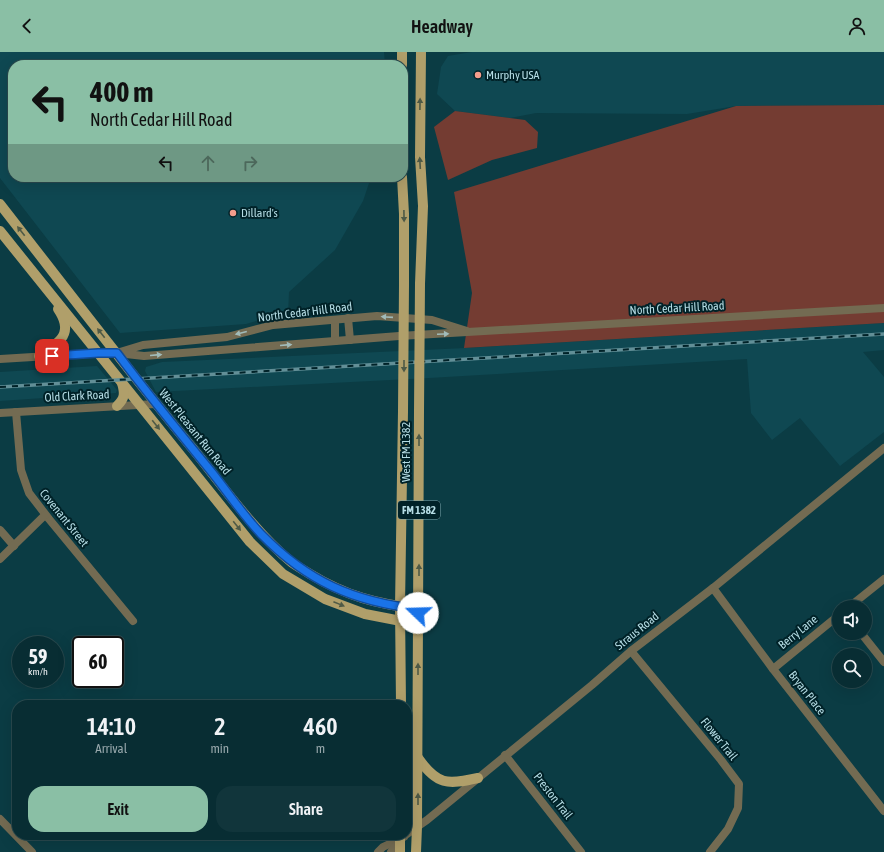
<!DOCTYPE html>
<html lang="en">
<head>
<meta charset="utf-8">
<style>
	body { margin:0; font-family:"Asap Condensed",sans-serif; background:#11353b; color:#f1f3f6; height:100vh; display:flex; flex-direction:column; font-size:15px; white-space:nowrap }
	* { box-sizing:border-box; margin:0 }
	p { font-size:13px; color:#98a8ac }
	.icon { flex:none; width:22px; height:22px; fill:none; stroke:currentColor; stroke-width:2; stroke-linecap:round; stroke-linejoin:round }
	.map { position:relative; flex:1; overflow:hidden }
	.details { position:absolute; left:12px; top:648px; width:400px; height:140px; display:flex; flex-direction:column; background:#082d33; border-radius:16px; box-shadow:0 4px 16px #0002,0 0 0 1px #29494e }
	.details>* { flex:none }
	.banner { position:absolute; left:8px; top:8px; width:400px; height:122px; border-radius:16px; box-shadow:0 4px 16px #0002,0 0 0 1px #29494e; background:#8abfa5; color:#111; overflow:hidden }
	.buttons { position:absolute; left:832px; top:548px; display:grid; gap:8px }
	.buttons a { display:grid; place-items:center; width:40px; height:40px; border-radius:50%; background:#082d33; box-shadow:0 4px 16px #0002,0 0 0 1px #29494e; font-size:20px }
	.speed { position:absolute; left:12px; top:584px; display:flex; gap:8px; font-size:20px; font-weight:700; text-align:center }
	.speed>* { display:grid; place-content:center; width:52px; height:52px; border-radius:50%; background:#082d33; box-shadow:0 4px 16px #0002,0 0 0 1px #29494e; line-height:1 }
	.speed small { font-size:10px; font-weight:400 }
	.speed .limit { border:2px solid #111; border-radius:6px; background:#fff; color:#111 }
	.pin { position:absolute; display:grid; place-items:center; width:34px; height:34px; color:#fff; margin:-17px; border-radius:8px; box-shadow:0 2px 6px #0006 }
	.me { position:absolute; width:44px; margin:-22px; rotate:291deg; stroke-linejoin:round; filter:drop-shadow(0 0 3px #0008) }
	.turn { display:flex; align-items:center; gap:14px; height:84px; padding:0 16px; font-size:18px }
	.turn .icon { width:52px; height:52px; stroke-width:2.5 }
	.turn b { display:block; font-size:28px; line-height:34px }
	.lanes { display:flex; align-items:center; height:38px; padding:0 16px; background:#0003; justify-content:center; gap:20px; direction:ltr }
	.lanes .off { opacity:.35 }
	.eta { display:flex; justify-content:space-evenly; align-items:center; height:68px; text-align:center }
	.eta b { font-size:24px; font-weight:600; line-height:28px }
	.button { display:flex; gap:8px; margin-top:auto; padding:8px 16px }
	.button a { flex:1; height:46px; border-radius:16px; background:#8abfa5; color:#111; font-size:16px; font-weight:600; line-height:46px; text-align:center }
	.button a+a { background:#11353b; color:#f1f3f6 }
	header { display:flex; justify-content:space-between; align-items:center; height:52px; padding:0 16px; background:#8abfa5; color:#111; font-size:18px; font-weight:600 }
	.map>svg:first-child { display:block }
	.built { fill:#0f4852 }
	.green { fill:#743c32 }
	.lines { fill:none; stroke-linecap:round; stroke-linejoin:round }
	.minor { stroke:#736b52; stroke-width:8 }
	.major { stroke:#b09f6a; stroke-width:10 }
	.rail-casing { stroke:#628f97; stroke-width:3.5 }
	.rail { stroke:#002228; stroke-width:2; stroke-dasharray:6; stroke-linecap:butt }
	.major-bridge { stroke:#b09f6a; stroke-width:10 }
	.oneway { fill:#4f5a46 }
	.oneway2 { fill:#a1bbb9 }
	.route-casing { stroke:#114b97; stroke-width:10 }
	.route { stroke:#1a73e8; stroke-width:7 }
	.poi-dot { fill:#f49d8c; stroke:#002228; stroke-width:1.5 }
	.labels { text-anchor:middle; stroke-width:4; stroke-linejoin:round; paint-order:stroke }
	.shield { fill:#002228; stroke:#7fa5ac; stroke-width:1 }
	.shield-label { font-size:11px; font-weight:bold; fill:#b5dde5 }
	.poi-label { font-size:12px; fill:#b5dde5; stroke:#002228; text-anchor:start }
	.street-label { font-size:12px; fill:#b5dde5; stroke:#002228 }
</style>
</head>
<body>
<header><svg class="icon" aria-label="back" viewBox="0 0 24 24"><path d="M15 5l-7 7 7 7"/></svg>Headway<svg class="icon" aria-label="person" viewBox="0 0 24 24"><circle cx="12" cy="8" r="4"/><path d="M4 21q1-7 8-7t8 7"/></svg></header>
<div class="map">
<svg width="884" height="800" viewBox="0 0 884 800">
	<rect width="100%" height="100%" fill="#0b3c44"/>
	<g class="built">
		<polygon points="0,0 384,0 385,13 13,13 13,125 371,125 363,149 335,198 289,240 288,264 269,265 246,272 120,281 0,126"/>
		<polygon points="472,0 884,0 884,53 736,54 687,62 536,61 510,66 455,59 437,42 441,15 448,4"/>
		<polygon points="884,271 884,298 863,300 884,325 884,380 840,414 800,366 772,388 751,361 747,307 429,326 156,340 145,319 146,315 162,310 466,296"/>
		<polygon points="97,314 117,338 116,341 0,349 0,320"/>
	</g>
	<g class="green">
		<polygon points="884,53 884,271 464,296 472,241 454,140 736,54"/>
		<polygon points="455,59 525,68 538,80 537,96 492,108 448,128 434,75"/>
	</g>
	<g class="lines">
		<g class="minor">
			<polyline points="348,266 350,288"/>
			<polyline points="335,268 335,289"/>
			<polyline points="120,300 143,293 227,285 273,273 377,264 432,268 467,279"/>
			<polyline points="0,307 98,301 117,301 144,304 399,284 884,256"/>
			<polyline points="16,360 21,418 29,441 49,467 133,569"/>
			<polyline points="0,361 155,352"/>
			<polyline points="0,478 14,494"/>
			<polyline points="0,507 45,463"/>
			<polyline points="713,536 773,617 884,759"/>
			<polyline points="849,555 884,527"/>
			<polyline points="861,581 884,610"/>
			<polyline points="631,599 721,708 739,732 738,756 728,777 710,800"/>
			<polyline points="773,617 839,563"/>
			<polyline points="505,703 581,800"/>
			<polyline points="0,767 32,800"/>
			<polyline points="407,782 427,768 592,633 631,599 713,536 884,396"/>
			<polyline points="378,800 383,795 404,785"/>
			<polyline points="391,800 400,788"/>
		</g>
		<g class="major">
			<polyline points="402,13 402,0"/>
			<polyline points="402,125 404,162 404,233"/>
			<path d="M0,152C64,234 127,317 193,397C224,435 252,477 290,509C296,514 304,518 310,522C346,544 377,552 419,557"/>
			<polyline points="0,179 250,490 283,522 325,547 365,562 401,569 419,568"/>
			<polyline points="420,232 423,154 420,105 421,0"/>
			<path d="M39,304C59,291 75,282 58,257"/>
			<path d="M117,354C125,346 125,342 122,331"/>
			<polyline points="401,653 400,555 403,359"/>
			<path d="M418,706C437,733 447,733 478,726"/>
			<polyline points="400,800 400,783"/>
			<polyline points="416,800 417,775 419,359"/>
		</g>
		<defs>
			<polyline id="rail" points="0,335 884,282"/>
		</defs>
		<use href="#rail" class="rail-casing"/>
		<use href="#rail" class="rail"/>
		<g class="major-bridge">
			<polyline points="403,359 404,233"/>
			<polyline points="419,359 420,232"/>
		</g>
	</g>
	<defs><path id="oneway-solid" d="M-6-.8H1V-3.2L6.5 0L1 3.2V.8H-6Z"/></defs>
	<g class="oneway">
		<use href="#oneway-solid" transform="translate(420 52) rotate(-89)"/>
		<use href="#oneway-solid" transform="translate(420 111) rotate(-93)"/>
		<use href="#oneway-solid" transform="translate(404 164) rotate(89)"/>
		<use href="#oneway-solid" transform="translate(21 179) rotate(-128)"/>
		<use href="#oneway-solid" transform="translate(101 281) rotate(-128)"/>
		<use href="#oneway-solid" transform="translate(404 314) rotate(90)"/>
		<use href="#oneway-solid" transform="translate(156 373) rotate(51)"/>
		<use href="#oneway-solid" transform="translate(419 388) rotate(-90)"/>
		<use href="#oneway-solid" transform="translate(237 474) rotate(51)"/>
		<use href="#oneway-solid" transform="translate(419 518) rotate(-90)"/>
		<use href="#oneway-solid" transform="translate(339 552) rotate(22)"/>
		<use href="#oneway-solid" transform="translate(418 617) rotate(-90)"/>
		<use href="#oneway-solid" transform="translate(418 747) rotate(-90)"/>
	</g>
	<g class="oneway2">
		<use href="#oneway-solid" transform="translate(387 265) rotate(-176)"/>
		<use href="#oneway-solid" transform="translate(241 281) rotate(166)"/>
		<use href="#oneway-solid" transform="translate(443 282) rotate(-3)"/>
		<use href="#oneway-solid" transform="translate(286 293) rotate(-5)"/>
		<use href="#oneway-solid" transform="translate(156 303) rotate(-5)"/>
	</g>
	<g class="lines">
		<defs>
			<path id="route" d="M52,304L98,301H117C147,341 178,379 210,418C227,439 242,462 261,482C307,529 353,550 419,557L418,561"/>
		</defs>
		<use href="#route" class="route-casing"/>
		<use href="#route" class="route"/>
	</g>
	<g class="poi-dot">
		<circle cx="478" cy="23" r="4"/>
		<circle cx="233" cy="161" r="4"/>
	</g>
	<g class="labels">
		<rect class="shield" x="398" y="449" width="42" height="18" rx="3"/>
		<g class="shield-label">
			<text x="419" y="462">FM 1382</text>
		</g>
		<g class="poi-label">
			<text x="486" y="27">Murphy USA</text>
			<text x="241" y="165">Dillard's</text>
		</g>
		<g class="street-label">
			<text transform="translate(677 256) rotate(-3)" y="4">North Cedar Hill Road</text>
			<text transform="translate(305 260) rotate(-7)" y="4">North Cedar Hill Road</text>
			<text transform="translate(77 344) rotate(-3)" y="4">Old Clark Road</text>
			<text transform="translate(195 380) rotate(51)" y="4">West Pleasant Run Road</text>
			<text transform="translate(406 400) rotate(-90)" y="4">West FM 1382</text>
			<text transform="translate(64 466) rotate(51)" y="4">Covenant Street</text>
			<text transform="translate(637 579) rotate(-39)" y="4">Straus Road</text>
			<text transform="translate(798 580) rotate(-39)" y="4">Berry Lane</text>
			<text transform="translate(807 641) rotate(52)" y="4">Bryan Place</text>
			<text transform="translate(719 687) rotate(51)" y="4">Flower Trail</text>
			<text transform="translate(553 744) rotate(52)" y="4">Preston Trail</text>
		</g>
	</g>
</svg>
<div class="buttons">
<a><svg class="icon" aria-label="sound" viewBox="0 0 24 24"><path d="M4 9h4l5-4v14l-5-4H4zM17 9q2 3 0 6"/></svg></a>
<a><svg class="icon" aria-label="search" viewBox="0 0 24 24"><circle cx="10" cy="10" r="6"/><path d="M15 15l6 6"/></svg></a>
</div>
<div class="speed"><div>59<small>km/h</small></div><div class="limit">60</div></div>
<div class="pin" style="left:52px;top:304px;background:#d93025"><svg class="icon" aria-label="arrive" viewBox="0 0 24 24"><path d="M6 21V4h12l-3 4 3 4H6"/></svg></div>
<svg class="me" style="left:418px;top:561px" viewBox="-20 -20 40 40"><circle r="19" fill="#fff"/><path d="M0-13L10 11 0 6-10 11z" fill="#1a73e8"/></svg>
<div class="banner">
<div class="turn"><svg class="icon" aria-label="left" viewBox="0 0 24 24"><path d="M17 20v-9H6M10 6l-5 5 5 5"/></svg><div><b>400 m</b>North Cedar Hill Road</div></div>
<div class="lanes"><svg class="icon" aria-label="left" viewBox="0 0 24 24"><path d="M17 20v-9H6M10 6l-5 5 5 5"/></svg><svg class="icon off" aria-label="ahead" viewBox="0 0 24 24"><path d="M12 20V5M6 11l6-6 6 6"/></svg><svg class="icon off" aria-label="right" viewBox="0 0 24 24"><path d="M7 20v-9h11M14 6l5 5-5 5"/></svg></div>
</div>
<section class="details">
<div class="eta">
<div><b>14:10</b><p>Arrival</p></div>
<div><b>2</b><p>min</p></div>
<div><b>460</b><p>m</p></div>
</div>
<div class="button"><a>Exit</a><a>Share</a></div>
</section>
</div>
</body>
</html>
